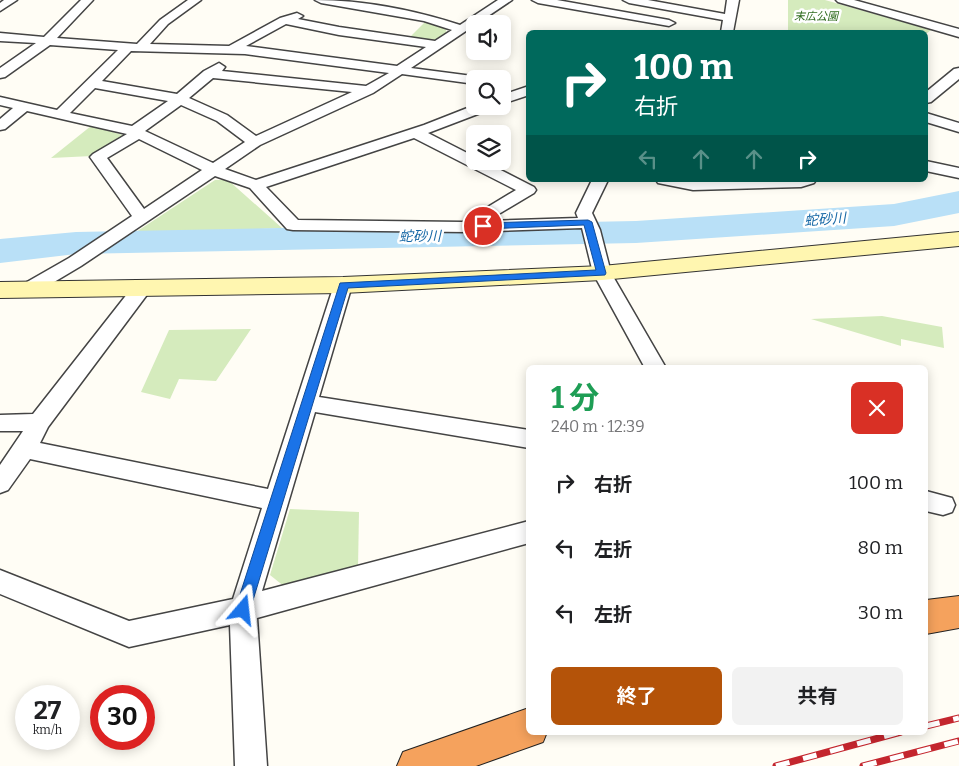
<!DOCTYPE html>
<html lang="ja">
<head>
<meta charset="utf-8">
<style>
	body { margin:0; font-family:Bitter,"Noto Sans JP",serif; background:#f2f2f2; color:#202124; height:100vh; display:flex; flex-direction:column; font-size:19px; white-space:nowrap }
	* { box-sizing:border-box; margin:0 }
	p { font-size:16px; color:#757577 }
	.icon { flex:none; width:28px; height:28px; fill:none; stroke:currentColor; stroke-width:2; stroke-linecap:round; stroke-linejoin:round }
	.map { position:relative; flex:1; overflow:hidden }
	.side { position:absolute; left:526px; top:365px; width:402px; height:370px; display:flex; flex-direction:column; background:#fff; border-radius:8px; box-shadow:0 2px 12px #0003 }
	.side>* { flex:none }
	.hud { position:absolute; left:526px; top:30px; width:402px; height:152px; border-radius:8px; box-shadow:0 2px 12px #0003; background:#00695c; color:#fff; overflow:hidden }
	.buttons { position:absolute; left:466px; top:15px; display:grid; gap:10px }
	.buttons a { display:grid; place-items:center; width:45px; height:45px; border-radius:8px; background:#fff; box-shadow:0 2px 12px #0003; font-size:25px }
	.speed { position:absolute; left:15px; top:685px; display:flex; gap:10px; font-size:25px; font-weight:700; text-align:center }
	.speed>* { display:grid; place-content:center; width:65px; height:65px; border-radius:50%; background:#fff; box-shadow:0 2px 12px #0003; line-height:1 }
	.speed small { font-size:12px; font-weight:400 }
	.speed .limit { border:8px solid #d22; background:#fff; color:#111 }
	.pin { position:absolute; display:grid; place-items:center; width:42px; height:42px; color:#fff; margin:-21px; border:2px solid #fff; border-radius:50%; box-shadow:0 1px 5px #0007 }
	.me { position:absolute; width:55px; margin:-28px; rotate:17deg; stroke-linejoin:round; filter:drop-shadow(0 0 4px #0008) }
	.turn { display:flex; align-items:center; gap:18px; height:105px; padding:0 25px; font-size:22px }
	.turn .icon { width:65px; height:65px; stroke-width:2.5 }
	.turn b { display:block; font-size:35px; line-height:42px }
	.lanes { display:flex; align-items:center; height:48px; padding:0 25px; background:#0003; justify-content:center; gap:25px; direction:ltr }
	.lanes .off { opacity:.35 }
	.round { display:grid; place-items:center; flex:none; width:52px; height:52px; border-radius:8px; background:#f2f2f2 }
	.overview { display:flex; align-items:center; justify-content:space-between; height:85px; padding:0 25px }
	h1 { font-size:30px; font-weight:700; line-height:38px; color:#1e9e55 }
	.primary-button { display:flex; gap:10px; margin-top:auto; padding:10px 25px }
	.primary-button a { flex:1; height:58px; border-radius:8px; background:#b45309; color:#fff; font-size:20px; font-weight:700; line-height:58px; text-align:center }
	.primary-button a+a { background:#f2f2f2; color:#202124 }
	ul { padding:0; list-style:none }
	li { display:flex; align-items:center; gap:15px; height:65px; padding:0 25px }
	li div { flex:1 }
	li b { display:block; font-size:19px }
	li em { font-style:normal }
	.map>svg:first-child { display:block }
	.green { fill:#d5ebbd }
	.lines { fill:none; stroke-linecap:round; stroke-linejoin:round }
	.river { fill:#b9e0f7; fill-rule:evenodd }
	.street-casing { stroke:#444; stroke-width:3 }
	.secondary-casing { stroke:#333; stroke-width:2 }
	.highway-casing { stroke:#222; stroke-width:2 }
	.street { fill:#fff; fill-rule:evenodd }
	.secondary { fill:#fff6b0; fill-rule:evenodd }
	.highway { fill:#f5a25d; fill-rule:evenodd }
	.rail-casing { stroke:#c4262e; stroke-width:7 }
	.rail { stroke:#fff; stroke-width:5; stroke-dasharray:14; stroke-linecap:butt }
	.route { fill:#1a73e8; stroke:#114b97 }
	.labels { text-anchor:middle; stroke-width:5; stroke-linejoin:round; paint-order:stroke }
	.far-park-label { font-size:11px; font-style:italic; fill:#2f6b1f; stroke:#fff }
	.water-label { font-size:14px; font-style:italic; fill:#1768a6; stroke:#fff }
</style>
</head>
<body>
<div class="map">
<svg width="959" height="766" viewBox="0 0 959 766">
	<rect width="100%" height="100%" fill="#fffdf5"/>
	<g class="green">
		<polygon points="788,0 825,0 931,30 926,34 926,32 788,32"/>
		<polygon points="425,22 445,28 447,33 441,40 429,42 409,38"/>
		<polygon points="91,126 123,135 125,138 92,156 51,158"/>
		<polygon points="215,180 228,180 282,228 133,234"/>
		<polygon points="882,316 942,327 944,348 901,339 901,346 811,319"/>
		<polygon points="251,329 216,381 179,379 170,399 141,392 169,330"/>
		<polygon points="290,509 359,512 358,568 285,587 270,575"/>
	</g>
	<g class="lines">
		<polygon class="river" points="959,191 959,213 894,226 636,243 76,254 0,263 0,239 76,232 636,221 894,204"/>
		<defs>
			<g id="street">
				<polygon points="4,0 17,0 0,11 0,3"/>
				<path d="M81,0H93L57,38L137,44L160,20L188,0H201L168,24L150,44L229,46L280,18L297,13L303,16L298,19L339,27L435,41L452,30L424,21L321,3L315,0C364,0 414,10 460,25L498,0H512L411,68L480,77L481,79H475V84L402,74L373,93L260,145L225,169L256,180L424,125L475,105L493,106L491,109L428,133L475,157V161H483L534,187L536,190L534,193L487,221L578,218L576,213L592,180H608L592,213L600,230L611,273L666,368H645L593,273L582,228L466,232L293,230L287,229L250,188L215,176L81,266L34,294L27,296L20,294L18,290L20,286L69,258L132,216L90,157L93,154L127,134L27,111L5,129L0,130V119L13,108L0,105V97L57,110L118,50L50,45L5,77L0,78V68L36,43L0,41V33L44,37ZM286,24L339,35L426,47L397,66L246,46ZM131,51L245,54L389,73L366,86L222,71L225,67L219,63L204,71L177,94L102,81ZM213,78L352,92L256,136L227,115L189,98ZM95,88L168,101L132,126L70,113ZM181,105L217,121L245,142L213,163L145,131ZM414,138L516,190L463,222L298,220L266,187ZM139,139L202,170L144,209L107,158Z"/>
				<polygon points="532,0 557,0 669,20 675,23 669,26 538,3"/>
				<polygon points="623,0 648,0 725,14 727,0 739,0 733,32 721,32 723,20 629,3"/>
				<polygon points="836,0 854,0 959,29 959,37 838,2"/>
				<polygon points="959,68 959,79 931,102 926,103 926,92 954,69"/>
				<polygon points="529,86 529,95 502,104 502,95"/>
				<polygon points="926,113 959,123 959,132 926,122"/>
				<polygon points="926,161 959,168 959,178 926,171"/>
				<polygon points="656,180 816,180 814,183 801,187 693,190 658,183"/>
				<polygon points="343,279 350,281 352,285 319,397 529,430 529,448 315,412 262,591 529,521 529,543 257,618 267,766 235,766 230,625 129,647 0,594 0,570 129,621 233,599 262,508 30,459 8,490 0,493 0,465 23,431 0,431 0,415 33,414 135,284 142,282 149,284 151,288 149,292 48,427 40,443 268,489 334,285 336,281"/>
				<polygon points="926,491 952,498 955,505 952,512 943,515 926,511"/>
			</g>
			<polygon id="secondary" points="959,232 959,246 602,280 343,293 0,298 0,282 343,277 602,266"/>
			<g id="highway">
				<polygon points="959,596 959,628 926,634 926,600"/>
				<polygon points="529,708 529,732 547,732 543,742 476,766 397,766 403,752"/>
			</g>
		</defs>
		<use href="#street" class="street-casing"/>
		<use href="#secondary" class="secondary-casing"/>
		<use href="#highway" class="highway-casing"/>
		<use href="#street" class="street"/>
		<use href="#secondary" class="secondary"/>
		<use href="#highway" class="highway"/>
		<defs>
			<g id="rail">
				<polyline points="926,726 959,718"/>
				<polyline points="776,766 901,732"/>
				<polyline points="863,766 959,741"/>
			</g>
		</defs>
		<use href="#rail" class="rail-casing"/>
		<use href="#rail" class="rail"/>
	</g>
	<polygon class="route" points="588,220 592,222 606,273 605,275 348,288 250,610 248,614 243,616 237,614 235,610 340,283 596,270 584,225 483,229 479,226 483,223"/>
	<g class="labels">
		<g class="far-park-label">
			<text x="816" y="20">末広公園</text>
		</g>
		<g class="water-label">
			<text transform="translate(825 219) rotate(-4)" y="5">蛇砂川</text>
			<text transform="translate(420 236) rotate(-1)" y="5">蛇砂川</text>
		</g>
	</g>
</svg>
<div class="buttons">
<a><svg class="icon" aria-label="sound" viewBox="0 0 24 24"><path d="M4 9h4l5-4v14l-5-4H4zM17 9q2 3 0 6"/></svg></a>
<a><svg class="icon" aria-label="search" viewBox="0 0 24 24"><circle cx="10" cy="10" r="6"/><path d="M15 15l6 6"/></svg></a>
<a><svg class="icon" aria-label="layers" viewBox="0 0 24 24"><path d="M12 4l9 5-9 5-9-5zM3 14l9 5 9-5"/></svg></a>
</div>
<div class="speed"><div>27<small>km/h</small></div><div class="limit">30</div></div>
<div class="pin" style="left:483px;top:226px;background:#d93025"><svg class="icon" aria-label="arrive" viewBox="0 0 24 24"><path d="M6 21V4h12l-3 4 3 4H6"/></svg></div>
<svg class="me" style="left:243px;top:610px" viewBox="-20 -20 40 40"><path d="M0-17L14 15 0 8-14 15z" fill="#1a73e8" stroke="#fff" stroke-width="4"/></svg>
<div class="hud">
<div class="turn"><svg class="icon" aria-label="right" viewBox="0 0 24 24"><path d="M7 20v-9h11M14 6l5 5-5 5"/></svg><div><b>100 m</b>右折</div></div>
<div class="lanes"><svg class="icon off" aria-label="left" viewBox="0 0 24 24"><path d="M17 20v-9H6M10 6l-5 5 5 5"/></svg><svg class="icon off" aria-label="ahead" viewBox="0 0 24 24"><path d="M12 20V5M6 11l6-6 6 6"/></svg><svg class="icon off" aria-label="ahead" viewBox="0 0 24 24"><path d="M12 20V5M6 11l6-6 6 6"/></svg><svg class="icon" aria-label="right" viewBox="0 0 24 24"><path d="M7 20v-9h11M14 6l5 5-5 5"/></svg></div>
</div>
<section class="side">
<div class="overview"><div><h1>1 分</h1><p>240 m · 12:39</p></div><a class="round" style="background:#d93025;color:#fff"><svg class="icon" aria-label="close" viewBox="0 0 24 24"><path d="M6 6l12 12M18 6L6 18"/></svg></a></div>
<ul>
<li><svg class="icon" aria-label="right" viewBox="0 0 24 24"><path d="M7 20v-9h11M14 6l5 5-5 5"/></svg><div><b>右折</b></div><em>100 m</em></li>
<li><svg class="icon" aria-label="left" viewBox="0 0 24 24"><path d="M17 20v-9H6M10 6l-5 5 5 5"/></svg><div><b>左折</b></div><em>80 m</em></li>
<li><svg class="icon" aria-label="left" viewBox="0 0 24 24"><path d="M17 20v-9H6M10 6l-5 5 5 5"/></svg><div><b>左折</b></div><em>30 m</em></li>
</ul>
<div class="primary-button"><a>終了</a><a>共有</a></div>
</section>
</div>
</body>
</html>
